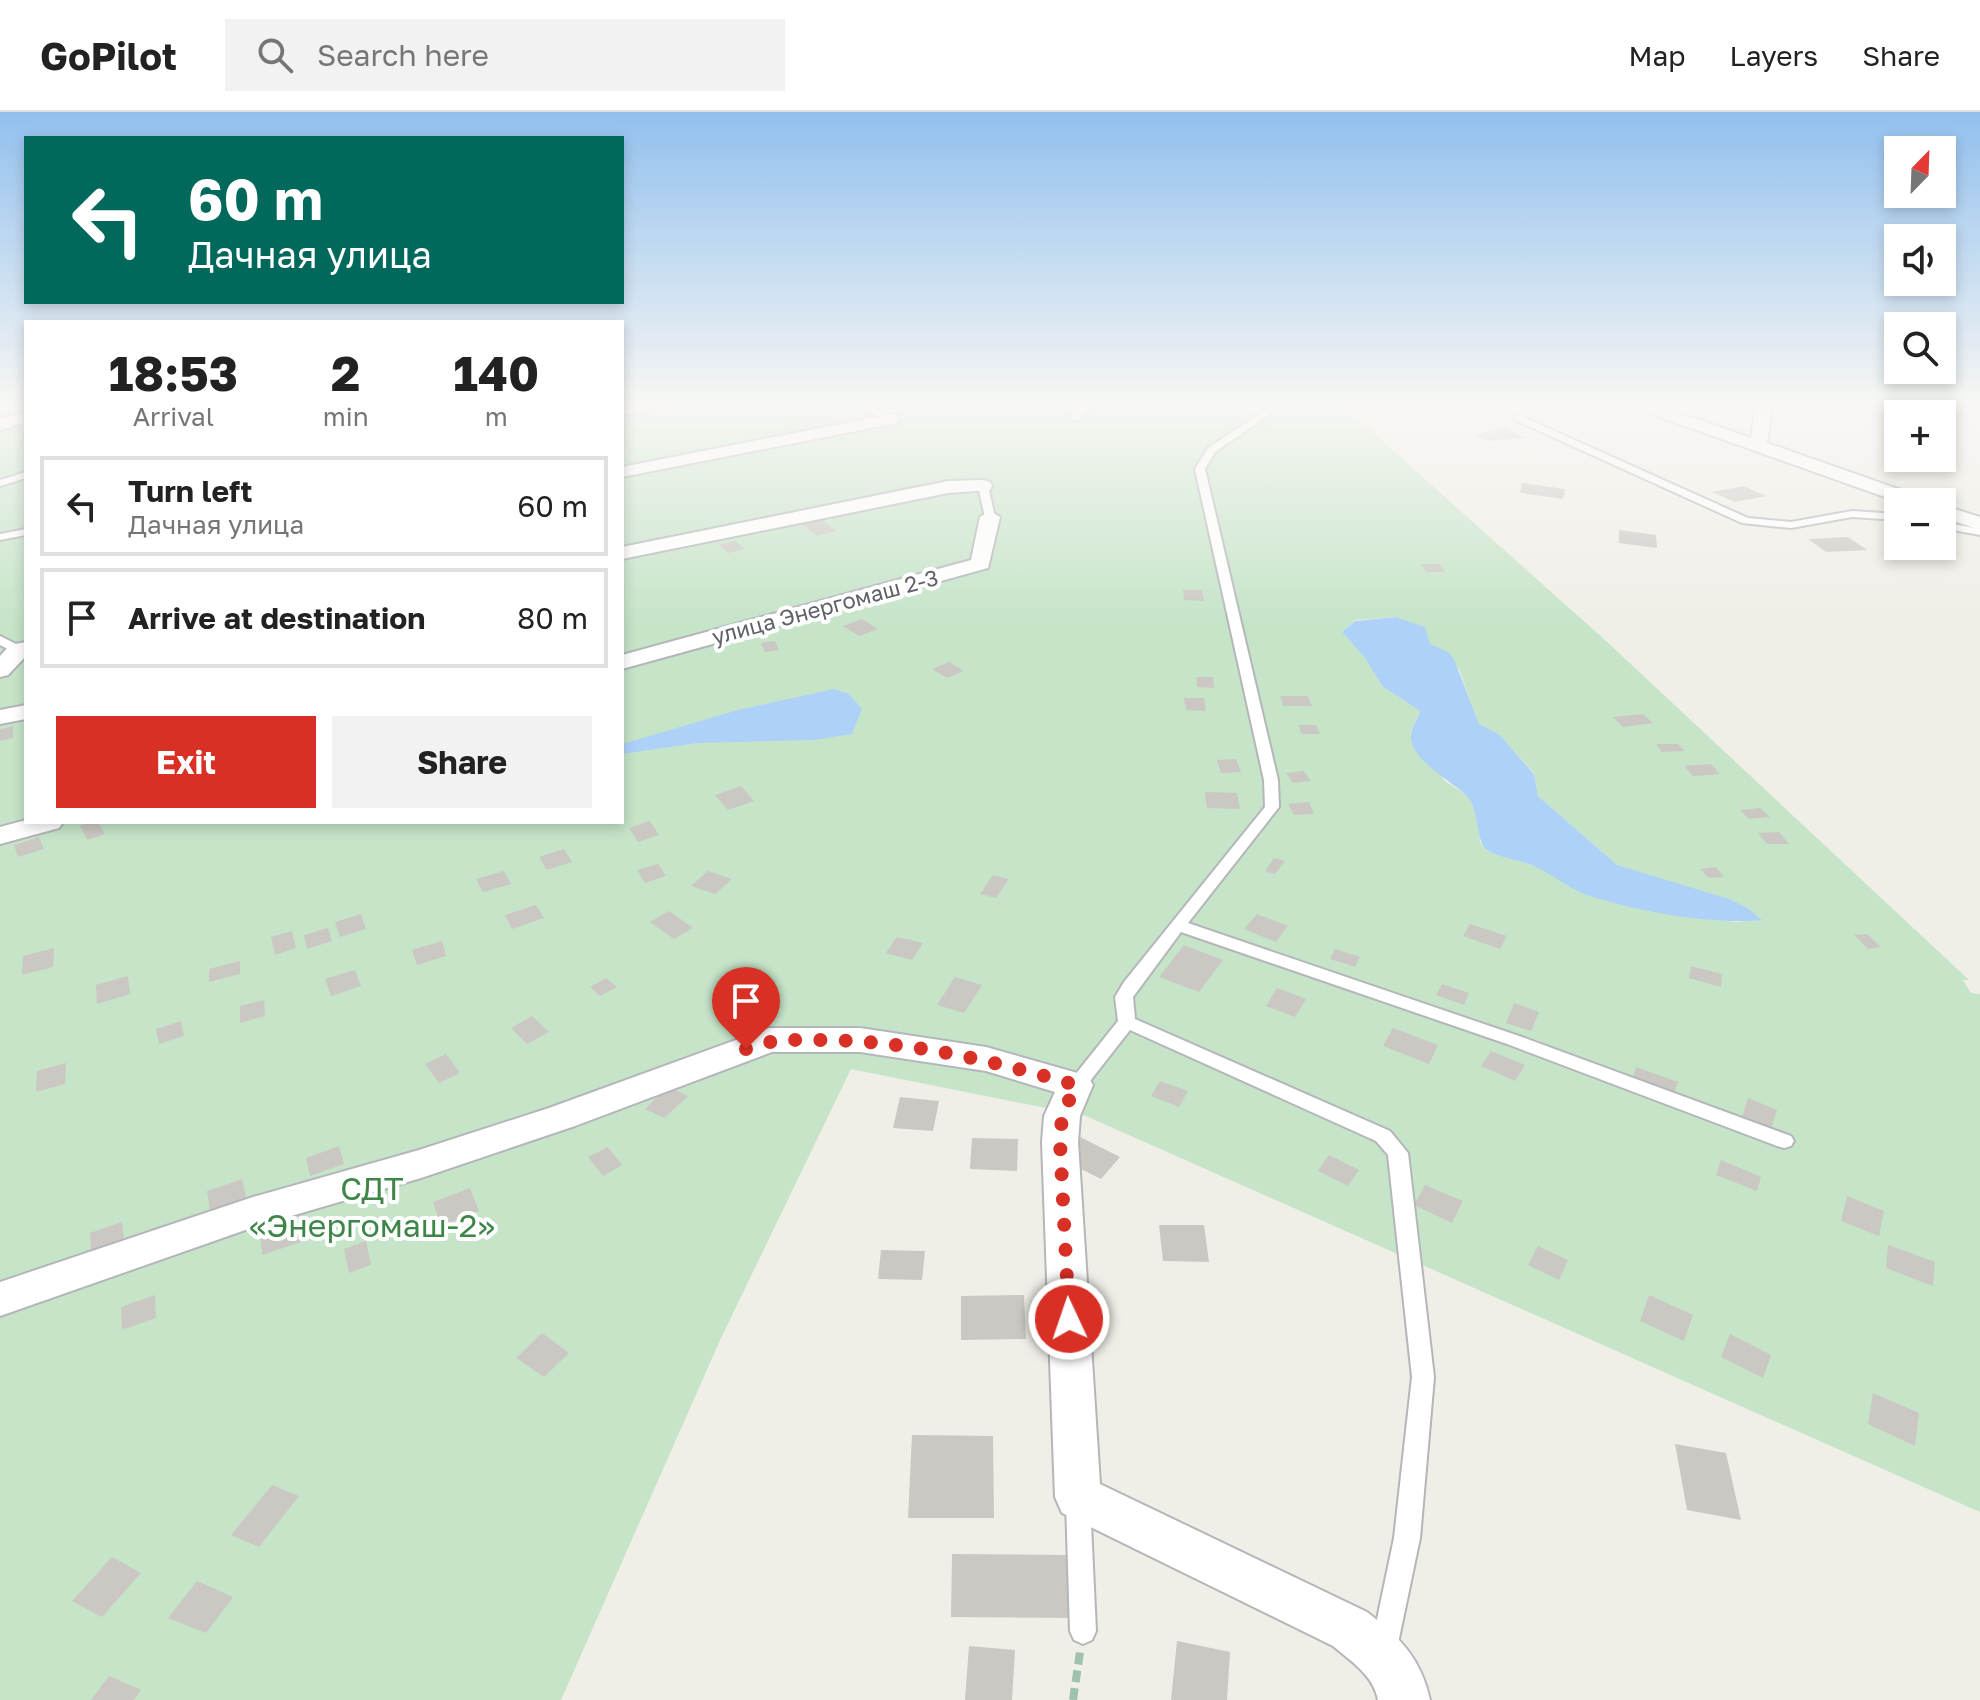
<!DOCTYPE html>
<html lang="en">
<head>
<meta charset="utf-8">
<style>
	body { margin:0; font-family:"Golos Text",sans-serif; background:#f2f2f2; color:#222; height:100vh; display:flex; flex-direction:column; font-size:30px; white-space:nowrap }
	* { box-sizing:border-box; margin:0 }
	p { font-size:26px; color:#767676 }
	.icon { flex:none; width:44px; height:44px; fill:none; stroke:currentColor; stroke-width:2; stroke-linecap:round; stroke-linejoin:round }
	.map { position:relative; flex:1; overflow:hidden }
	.panel { position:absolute; left:24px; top:208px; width:600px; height:504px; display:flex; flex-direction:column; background:#fff; border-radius:0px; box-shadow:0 4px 12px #0003 }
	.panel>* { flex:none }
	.hud { position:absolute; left:24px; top:24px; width:600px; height:168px; border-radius:0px; box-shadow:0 4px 12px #0003; background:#00695c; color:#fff; overflow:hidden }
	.needle { width:52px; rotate:23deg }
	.buttons { position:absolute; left:1884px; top:24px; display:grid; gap:16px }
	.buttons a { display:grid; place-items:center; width:72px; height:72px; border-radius:0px; background:#fff; box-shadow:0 4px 12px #0003; font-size:40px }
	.pin { position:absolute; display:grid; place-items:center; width:68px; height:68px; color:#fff; margin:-82px -34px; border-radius:50% 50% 50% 0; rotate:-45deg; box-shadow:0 0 8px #0007 }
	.pin .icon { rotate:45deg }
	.me { position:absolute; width:88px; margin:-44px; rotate:357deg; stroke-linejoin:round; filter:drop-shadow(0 0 6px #0008) }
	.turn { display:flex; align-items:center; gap:28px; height:168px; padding:0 32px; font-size:36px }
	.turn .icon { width:104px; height:104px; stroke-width:2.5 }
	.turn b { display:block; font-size:56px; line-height:68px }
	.eta { display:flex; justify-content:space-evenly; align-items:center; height:136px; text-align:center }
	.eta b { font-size:48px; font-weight:700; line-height:56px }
	.button { display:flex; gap:16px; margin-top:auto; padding:16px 32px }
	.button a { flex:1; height:92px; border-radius:0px; background:#d93025; color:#fff; font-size:32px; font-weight:700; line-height:92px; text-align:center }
	.button a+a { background:#f2f2f2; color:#222 }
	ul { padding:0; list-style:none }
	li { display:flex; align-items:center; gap:24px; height:100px; margin:0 16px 12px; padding:0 16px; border:4px solid #e0e0e0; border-radius:0px }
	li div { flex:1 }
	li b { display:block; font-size:30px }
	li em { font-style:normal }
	header { display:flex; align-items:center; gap:48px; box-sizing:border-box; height:112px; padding:0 40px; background:#fff; border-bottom:2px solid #e0e0e0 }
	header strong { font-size:38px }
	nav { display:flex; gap:44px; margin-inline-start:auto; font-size:28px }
	.search { width:560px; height:72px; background:#f2f2f2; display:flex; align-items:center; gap:20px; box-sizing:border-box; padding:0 28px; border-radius:0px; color:#767676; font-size:30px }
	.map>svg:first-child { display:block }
	.green { fill:#c5e4c8; fill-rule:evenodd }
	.water { fill:#aed1f8 }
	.building { fill:#cbc8c4 }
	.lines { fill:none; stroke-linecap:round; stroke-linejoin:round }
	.service-casing { stroke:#b4b6ba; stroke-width:4 }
	.minor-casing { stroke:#b4b6ba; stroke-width:4 }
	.path { stroke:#9ec2ac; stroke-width:8; stroke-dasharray:12 6; stroke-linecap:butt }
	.service { fill:#fff; fill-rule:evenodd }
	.minor { fill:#fff; fill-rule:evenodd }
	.route { stroke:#d93025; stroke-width:14; stroke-dasharray:0 25.2 }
	.labels { text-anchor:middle; stroke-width:8; stroke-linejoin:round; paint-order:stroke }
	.far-street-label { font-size:22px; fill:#5e6166; stroke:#fff }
	.near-park-label { font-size:32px; fill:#3e8548; stroke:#fff }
</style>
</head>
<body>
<header>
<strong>GoPilot</strong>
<div class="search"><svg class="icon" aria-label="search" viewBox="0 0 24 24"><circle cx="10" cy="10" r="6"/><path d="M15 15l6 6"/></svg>Search here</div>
<nav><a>Map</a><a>Layers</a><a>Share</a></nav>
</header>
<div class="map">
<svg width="1980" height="1588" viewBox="0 0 1980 1588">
	<rect width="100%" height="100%" fill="#efeee7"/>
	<path class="green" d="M0,291H26V710H622V291H1340L1606,529L1969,868H1963L1971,881L1980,882V1400L1086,1004L851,957L721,1226L561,1588H0ZM1396,505L1459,557L1479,613L1500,623L1534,661L1538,684L1617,753L1749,797L1761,807L1737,810L1682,804L1588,783L1537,755L1486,738L1480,730V713L1469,685L1445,669L1410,622L1420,599L1382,574L1365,546L1342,520L1355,508Z"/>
	<g class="water">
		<path d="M1396,505L1425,515L1430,532L1448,540L1454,547L1479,612L1500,623L1534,662L1538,684L1617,753L1729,787L1749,797L1762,808C1713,813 1634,799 1587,783C1568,776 1552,762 1534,754C1520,748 1500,746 1487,738C1475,730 1480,696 1466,683C1452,670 1407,645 1411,622C1412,614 1418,607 1420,599L1382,574L1365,546L1342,520L1355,509Z"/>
		<polygon points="834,577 849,582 862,597 852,622 814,628 697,631 622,642 622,632 738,598"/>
	</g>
	<g class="building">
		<polygon points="1890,291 1924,293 1925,302 1890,299"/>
		<polygon points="1504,315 1525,326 1487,329 1475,323"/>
		<polygon points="1522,371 1565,377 1563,387 1520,381"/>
		<polygon points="1743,374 1766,384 1735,390 1712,380"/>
		<polygon points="820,407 837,419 817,424 801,411"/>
		<polygon points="1619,418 1656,423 1657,436 1619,431"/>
		<polygon points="1848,425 1867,438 1826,440 1808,427"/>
		<polygon points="735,429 745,437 728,441 719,433"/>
		<polygon points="1421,452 1440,452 1445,460 1426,460"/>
		<polygon points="1183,478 1202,478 1204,489 1184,488"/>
		<polygon points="862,507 878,517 859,524 843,514"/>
		<polygon points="775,529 779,538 765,540 761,531"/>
		<polygon points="949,550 964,559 947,566 932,557"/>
		<polygon points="1197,565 1213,565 1214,576 1197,575"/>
		<polygon points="1280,584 1308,584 1312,594 1283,594"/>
		<polygon points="1184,586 1204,586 1206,599 1186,598"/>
		<polygon points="1643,602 1653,611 1623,615 1613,605"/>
		<polygon points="1298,613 1316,613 1320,622 1302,622"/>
		<polygon points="13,614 13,626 0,629 0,617"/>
		<polygon points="1656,632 1678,632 1685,639 1662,640"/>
		<polygon points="1236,647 1241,660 1221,661 1217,648"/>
		<polygon points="1711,652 1720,662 1693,664 1684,654"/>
		<polygon points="1304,659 1311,669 1293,671 1286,661"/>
		<polygon points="741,674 754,689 728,698 715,683"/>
		<polygon points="1205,680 1237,681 1240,697 1207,696"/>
		<polygon points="1309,690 1314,702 1294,703 1288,692"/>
		<polygon points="1760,696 1770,705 1749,707 1740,698"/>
		<polygon points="650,709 659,723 638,730 629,716"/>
		<polygon points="92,710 98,710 105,722 87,728 80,714"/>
		<polygon points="1779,720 1789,732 1767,732 1758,721"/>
		<polygon points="39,725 44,737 18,745 14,733"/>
		<polygon points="564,737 572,750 547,758 539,745"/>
		<polygon points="1274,746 1285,749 1275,762 1265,759"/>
		<polygon points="658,752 666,764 645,771 637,758"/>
		<polygon points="1716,755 1724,765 1709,766 1700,757"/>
		<polygon points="504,759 511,772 483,780 476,767"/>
		<polygon points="708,759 732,767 715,782 691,774"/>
		<polygon points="993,763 1009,767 996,786 980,782"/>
		<polygon points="536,793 544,806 512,817 505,803"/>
		<polygon points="669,799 693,816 674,827 650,810"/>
		<polygon points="361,802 366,817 340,825 335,810"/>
		<polygon points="1257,802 1288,814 1276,830 1244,817"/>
		<polygon points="1470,812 1507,824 1500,837 1463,824"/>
		<polygon points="328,816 332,829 307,837 304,823"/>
		<polygon points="292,819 296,836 275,843 271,825"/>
		<polygon points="1867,822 1881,835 1868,837 1854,823"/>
		<polygon points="897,825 923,831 912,848 886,841"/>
		<polygon points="442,829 446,844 417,853 412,838"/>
		<polygon points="1184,833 1223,848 1199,880 1159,865"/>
		<polygon points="54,836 53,855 22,863 23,844"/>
		<polygon points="1335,837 1360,845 1355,855 1330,847"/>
		<polygon points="240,849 240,862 209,870 209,857"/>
		<polygon points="1691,854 1722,862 1721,875 1689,866"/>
		<polygon points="355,858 361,874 331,884 325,867"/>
		<polygon points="128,864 130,882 97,892 96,873"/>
		<polygon points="955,865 982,873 964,901 937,893"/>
		<polygon points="606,866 617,875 600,884 590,875"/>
		<polygon points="1442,872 1469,881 1464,893 1436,883"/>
		<polygon points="1277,876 1306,887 1295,905 1266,894"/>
		<polygon points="264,888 265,904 240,911 240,894"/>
		<polygon points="1514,891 1539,900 1531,919 1506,911"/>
		<polygon points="532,904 549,920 527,932 511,916"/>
		<polygon points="181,909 184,924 159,932 156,917"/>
		<polygon points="1393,916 1438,933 1429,952 1383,934"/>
		<polygon points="1491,939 1525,953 1515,969 1481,954"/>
		<polygon points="446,942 460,961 439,971 425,952"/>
		<polygon points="66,951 65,972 36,980 37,959"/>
		<polygon points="1636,955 1678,970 1674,981 1633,966"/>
		<polygon points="1160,969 1188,979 1179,995 1151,984"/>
		<polygon points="668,974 688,984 664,1006 645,997"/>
		<polygon points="900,985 939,989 933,1019 893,1016"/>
		<polygon points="1748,986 1777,998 1771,1017 1742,1005"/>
		<polygon points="1080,1025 1120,1045 1101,1067 1061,1047"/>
		<polygon points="972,1026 1018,1027 1017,1059 970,1057"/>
		<polygon points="339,1034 344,1052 310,1064 306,1046"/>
		<polygon points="608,1035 622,1053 603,1064 588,1045"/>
		<polygon points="1329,1043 1359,1058 1348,1074 1318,1059"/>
		<polygon points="1721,1048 1761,1065 1757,1079 1716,1063"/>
		<polygon points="242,1067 246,1086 210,1099 207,1079"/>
		<polygon points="1425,1073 1463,1089 1452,1111 1414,1093"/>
		<polygon points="470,1076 479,1099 441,1114 433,1090"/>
		<polygon points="1847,1084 1884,1099 1879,1124 1841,1109"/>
		<polygon points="297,1107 301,1130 262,1143 260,1119"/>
		<polygon points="122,1110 124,1130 91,1142 90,1121"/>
		<polygon points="1159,1113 1204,1113 1209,1150 1163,1149"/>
		<polygon points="366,1129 371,1153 349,1161 344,1137"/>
		<polygon points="1888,1133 1935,1150 1933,1174 1886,1156"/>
		<polygon points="1538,1134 1568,1148 1559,1168 1528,1153"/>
		<polygon points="881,1138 925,1139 922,1168 878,1167"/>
		<polygon points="155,1183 156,1206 122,1218 121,1195"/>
		<polygon points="1024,1183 1026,1227 961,1228 961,1184"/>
		<polygon points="1649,1183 1693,1203 1684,1229 1640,1209"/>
		<polygon points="542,1221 569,1241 544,1265 516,1246"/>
		<polygon points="1730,1222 1771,1243 1763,1266 1721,1245"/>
		<polygon points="1873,1281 1919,1301 1915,1334 1868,1312"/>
		<polygon points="912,1323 993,1324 994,1406 908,1406"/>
		<polygon points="1675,1332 1726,1341 1741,1408 1687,1398"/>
		<polygon points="272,1373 299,1384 259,1435 231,1423"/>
		<polygon points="952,1442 1069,1443 1072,1506 951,1505"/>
		<polygon points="112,1445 141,1461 102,1505 72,1489"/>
		<polygon points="197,1469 233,1485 206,1521 168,1506"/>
		<polygon points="1177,1529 1230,1540 1227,1588 1171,1588"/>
		<polygon points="969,1534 1015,1538 1012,1588 965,1588"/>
		<polygon points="109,1564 141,1578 134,1588 91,1588"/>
	</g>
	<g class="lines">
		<defs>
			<g id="service">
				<polygon points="660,291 676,291 622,303 622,297"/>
				<polygon points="855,291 865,291 896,307 888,309"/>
				<polygon points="1087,291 1096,291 1077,308 1071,308 1071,304"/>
				<polygon points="1266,298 1269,299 1269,303 1215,340 1205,357 1278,668 1279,695 1188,811 1519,924 1791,1024 1794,1029 1791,1034 1784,1036 1777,1034 1507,932 1181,820 1133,885 1135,907 1390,1019 1408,1041 1434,1265 1420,1426 1397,1536 1393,1545 1384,1549 1375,1545 1371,1536 1394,1426 1412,1265 1388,1043 1376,1029 1130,918 1083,978 1069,978 1067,973 1118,909 1115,885 1124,870 1265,695 1264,668 1195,357 1208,336"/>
				<polygon points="1515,304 1521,304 1748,406 1791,410 1852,399 1898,402 1898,408 1852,405 1791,416 1742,411 1515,308"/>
				<polygon points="26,360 26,366 0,374 0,368"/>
				<polygon points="983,371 988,374 995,405 990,408 985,405 978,374"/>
				<polygon points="1942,410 1980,417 1980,423 1942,416"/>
				<polygon points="26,417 26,423 0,428 0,422"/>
				<polygon points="0,524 22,535 24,538 18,542 0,533"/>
				<polygon points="1078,1378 1087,1382 1090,1390 1096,1519 1092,1528 1083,1532 1074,1528 1070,1519 1066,1390 1069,1382"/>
			</g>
			<g id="minor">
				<polygon points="1627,291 1650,291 1751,326 1755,299 1744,291 1764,291 1772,297 1767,331 1924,386 1927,390 1899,390 1629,294"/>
				<polygon points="26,299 26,310 0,318 0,307"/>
				<polygon points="891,302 897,303 899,307 897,311 622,365 622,355"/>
				<polygon points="983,368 990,370 992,374 990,378 948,381 622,447 622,435 948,369"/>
				<polygon points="1942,393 1980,405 1980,418 1942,405"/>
				<polygon points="990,399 1000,405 988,456 622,557 622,543 971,448 980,405"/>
				<polygon points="26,530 26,544 8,563 0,565 0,544 10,533"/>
				<polygon points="26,593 26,607 0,612 0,598"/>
				<polygon points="26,708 26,710 63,710 59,716 0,732 0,715"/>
				<path d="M769,916H860L986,935L1088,964L1093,973L1080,1004L1078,1030L1100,1372L1367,1500C1400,1525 1421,1547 1430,1588H1378C1374,1564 1351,1549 1333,1534L1062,1401L1055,1385L1042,1030L1044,1004L1055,980L986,959L860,940H772L575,1014L421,1066L257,1114L0,1204V1170L253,1085L419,1038L549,996Z"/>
			</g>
		</defs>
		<use href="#service" class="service-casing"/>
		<use href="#minor" class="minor-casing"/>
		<polyline class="path" points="1073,1588 1080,1540"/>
		<use href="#service" class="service"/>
		<use href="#minor" class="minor"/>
	</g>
	<linearGradient id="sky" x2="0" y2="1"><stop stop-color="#91c0ee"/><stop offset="0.57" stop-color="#f8f7f4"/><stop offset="1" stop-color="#f8f7f4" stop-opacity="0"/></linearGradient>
	<rect width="1980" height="513" fill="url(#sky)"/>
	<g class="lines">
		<path class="route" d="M746,937C774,926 794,928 824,928C910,929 994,949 1076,973L1062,1004L1060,1030L1069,1207"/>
	</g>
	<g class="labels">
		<g class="far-street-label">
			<text transform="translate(825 495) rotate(-15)" y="8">улица Энергомаш 2-3</text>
		</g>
		<g class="near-park-label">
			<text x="372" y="1088">СДТ<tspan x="372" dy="37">«Энергомаш-2»</tspan></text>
		</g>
	</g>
</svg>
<div class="buttons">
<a><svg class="needle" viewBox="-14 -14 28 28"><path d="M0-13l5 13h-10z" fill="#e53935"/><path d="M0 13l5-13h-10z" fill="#767676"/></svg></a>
<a><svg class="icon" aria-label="sound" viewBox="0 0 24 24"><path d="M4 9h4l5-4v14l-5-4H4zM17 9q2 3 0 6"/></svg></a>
<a><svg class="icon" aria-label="search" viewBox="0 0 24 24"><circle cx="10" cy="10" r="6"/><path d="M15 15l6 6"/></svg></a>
<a>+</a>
<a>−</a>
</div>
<div class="pin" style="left:746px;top:937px;background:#d93025"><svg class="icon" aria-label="arrive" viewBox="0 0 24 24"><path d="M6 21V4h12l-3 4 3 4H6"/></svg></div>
<svg class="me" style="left:1069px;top:1207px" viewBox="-20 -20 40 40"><circle r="17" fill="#d93025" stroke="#fff" stroke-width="3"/><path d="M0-11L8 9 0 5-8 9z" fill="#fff"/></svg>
<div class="hud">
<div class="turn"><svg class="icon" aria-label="left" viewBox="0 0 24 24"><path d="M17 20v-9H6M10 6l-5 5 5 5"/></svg><div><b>60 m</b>Дачная улица</div></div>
</div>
<section class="panel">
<div class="eta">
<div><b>18:53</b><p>Arrival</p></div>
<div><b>2</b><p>min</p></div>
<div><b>140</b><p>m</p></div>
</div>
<ul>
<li><svg class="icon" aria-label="left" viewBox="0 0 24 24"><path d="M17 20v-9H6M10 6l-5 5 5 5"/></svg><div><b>Turn left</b><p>Дачная улица</p></div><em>60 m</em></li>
<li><svg class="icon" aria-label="arrive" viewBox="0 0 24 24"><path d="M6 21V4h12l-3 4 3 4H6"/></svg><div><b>Arrive at destination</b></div><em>80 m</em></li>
</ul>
<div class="button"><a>Exit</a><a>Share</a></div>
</section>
</div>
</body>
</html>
